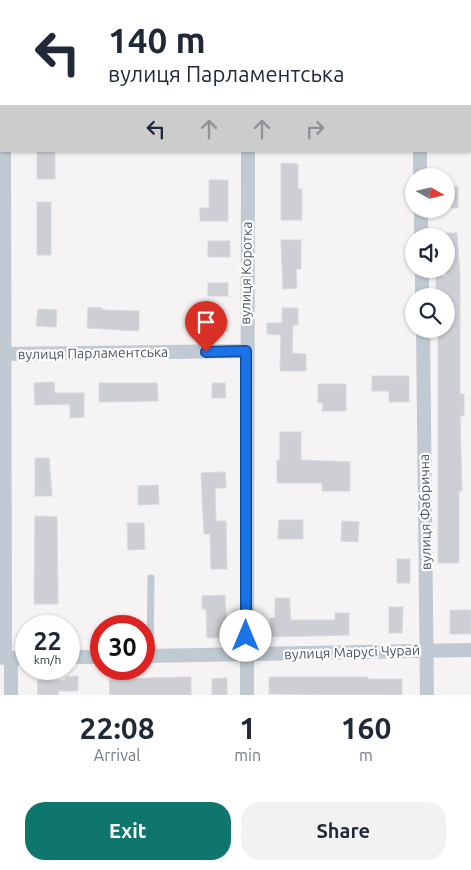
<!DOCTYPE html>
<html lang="en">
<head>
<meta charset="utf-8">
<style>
	body { margin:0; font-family:Ubuntu,sans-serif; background:#f2f2f3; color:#1f2937; height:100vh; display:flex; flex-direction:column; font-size:19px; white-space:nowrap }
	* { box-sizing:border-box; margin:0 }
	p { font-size:16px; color:#747a83 }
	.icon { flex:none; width:28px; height:28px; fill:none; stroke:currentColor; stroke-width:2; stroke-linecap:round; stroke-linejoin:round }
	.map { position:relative; height:695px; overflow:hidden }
	.details { display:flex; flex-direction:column; background:#fff; flex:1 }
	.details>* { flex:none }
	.banner { position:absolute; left:0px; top:0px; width:471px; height:152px; box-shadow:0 1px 4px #0004; background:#fff; color:#1f2937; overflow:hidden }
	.needle { width:32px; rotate:98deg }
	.controls { position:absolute; left:405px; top:168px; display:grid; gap:10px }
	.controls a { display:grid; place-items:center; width:50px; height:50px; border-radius:50%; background:#fff; box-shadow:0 1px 4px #0004; font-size:25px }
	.speed { position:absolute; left:15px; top:615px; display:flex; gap:10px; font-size:25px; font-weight:700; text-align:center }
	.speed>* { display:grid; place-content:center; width:65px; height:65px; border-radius:50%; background:#fff; box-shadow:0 1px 4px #0004; line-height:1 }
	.speed small { font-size:12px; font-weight:400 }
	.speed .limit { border:8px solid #d22; background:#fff; color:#111 }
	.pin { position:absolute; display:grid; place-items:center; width:42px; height:42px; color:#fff; margin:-51px -21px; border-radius:50% 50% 50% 0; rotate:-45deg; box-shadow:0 0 5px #0007 }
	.pin .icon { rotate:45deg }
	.me { position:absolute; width:55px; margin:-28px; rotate:0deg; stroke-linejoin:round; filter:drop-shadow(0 0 4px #0008) }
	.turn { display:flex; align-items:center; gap:18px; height:105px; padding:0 25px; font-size:22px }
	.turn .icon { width:65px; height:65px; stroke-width:2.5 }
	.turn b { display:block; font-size:35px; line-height:42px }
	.lanes { display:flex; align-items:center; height:48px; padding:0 25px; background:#0003; justify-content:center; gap:25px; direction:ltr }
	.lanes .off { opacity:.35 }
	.eta { display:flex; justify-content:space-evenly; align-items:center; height:85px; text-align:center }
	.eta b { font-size:30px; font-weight:600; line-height:35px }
	.cta { display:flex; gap:10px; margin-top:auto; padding:10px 25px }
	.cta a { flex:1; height:58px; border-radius:20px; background:#0f766e; color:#fff; font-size:20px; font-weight:600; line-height:58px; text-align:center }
	.cta a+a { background:#f2f2f3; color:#1f2937 }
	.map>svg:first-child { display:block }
	.building { fill:#cdcfd5; stroke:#d7d9de }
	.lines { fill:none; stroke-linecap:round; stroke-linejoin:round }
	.service { stroke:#c1cad2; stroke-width:7 }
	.minor { stroke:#c1cad2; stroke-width:14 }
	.route-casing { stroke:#114b97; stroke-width:12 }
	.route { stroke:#1a73e8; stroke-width:9 }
	.labels { text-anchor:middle; stroke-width:4.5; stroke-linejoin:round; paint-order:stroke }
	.street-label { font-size:14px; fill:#4a5661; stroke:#fff }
</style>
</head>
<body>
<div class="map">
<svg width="471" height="695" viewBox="0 0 471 695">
	<rect width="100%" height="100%" fill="#f5f3f3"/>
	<g class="building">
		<rect x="37" y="151" width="18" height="28"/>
		<polygon points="281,163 298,164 298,189 302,189 302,220 281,220"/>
		<polygon points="209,180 228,180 228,221 200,221 200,208 209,208"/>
		<rect x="446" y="187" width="12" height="21"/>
		<rect x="37" y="202" width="14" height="53"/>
		<polygon points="446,233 457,233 460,276 460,394 464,394 464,416 460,416 462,491 459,491 459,563 438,563 438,329 446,329 446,296 436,296 436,276 446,276"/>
		<polygon points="281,240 301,240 301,269 296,269 297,288 283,289"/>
		<rect x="208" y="241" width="22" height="16"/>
		<rect x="208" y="283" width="20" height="13"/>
		<polygon points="88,307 102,308 102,310 139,311 139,331 87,328"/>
		<polygon points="282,308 298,308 298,325 293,325 292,353 306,354 306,371 280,371 281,335 267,334 267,323 282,323"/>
		<polygon points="38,309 57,310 56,327 36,326"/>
		<polygon points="228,319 228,331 210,332 210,320"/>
		<polygon points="372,376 409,376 409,402 389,402 389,391 372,391"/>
		<polygon points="54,382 55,393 84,393 84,417 70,418 70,404 35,405 34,383"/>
		<polygon points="99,383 157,383 158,401 99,402"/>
		<polygon points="212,383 225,383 226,398 212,398"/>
		<polygon points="318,384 346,384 346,411 322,411 323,403 318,403"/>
		<polygon points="280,432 301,432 301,460 350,462 350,491 322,491 322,483 277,483 277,460 280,460"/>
		<polygon points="35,458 49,458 52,496 35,496"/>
		<polygon points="225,472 226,488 215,488 216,521 226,521 227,569 211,569 210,534 204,534 201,473"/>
		<polygon points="158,485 159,504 138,505 138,486"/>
		<polygon points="35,516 57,517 58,604 34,604"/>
		<polygon points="279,520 303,520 303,539 278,539"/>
		<polygon points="342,521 359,522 358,542 341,541"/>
		<polygon points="127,523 144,523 145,549 128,550"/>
		<rect x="397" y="559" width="13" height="24"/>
		<polygon points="225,595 227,637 207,638 206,609 202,609 202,596"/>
		<polygon points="275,598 289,598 291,620 335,620 335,613 349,613 349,635 270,637 270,618 275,618"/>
		<polygon points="389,607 403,607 402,633 389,633"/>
		<rect x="450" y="610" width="21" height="24"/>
		<polygon points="78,676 78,691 58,691 58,695 38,695 37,680 65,680 65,677"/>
		<polygon points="191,677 191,695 110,695 109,679"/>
		<polygon points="269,677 368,677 368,679 402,679 402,695 269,694"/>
		<polygon points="227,678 227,695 212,695 212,679"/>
	</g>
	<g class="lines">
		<polyline class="service" points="150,656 151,578"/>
		<g class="minor">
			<polyline points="418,0 418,1"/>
			<polyline points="7,1 7,0"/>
			<polyline points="249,1 249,0"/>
			<polyline points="0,113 1,113"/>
			<polyline points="4,151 5,658"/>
			<polyline points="420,151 420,176"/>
			<polyline points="421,209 421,236"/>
			<polyline points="422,269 422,296"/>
			<polyline points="423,329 427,695"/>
			<polyline points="0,354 246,351"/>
			<polyline points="144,656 471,650"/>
			<polyline points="69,657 101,657"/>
			<polyline points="3,658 26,658"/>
			<polyline points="11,658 11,695"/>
			<polyline points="247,695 248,151"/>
		</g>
	</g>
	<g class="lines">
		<defs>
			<polyline id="route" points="206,352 246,351 246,636"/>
		</defs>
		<use href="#route" class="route-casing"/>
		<use href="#route" class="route"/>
	</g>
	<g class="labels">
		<g class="street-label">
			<text transform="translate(246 273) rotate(-89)" y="5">вулиця Коротка</text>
			<text transform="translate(93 353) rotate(-1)" y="5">вулиця Парламентська</text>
			<text transform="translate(425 512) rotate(-91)" y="5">вулиця Фабрична</text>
			<text transform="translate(352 652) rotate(-2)" y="5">вулиця Марусі Чурай</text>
		</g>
	</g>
</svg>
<div class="controls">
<a><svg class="needle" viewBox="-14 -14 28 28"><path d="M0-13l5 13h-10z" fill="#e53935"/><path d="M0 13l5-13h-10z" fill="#747a83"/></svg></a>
<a><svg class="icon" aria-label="sound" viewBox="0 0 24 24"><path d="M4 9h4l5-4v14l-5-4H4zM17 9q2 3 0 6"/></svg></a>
<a><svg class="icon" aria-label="search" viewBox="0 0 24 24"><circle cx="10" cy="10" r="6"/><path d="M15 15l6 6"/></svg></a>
</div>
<div class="speed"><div>22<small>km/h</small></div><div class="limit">30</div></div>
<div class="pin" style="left:206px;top:352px;background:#d93025"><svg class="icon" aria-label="arrive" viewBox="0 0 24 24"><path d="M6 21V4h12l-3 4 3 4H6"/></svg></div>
<svg class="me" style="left:246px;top:636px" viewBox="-20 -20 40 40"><circle r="19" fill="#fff"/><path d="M0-13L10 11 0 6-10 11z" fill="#1a73e8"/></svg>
<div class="banner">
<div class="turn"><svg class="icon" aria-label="left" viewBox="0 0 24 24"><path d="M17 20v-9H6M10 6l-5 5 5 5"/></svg><div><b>140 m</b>вулиця Парламентська</div></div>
<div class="lanes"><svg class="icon" aria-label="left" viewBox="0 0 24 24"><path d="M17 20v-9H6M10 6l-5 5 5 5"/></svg><svg class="icon off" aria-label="ahead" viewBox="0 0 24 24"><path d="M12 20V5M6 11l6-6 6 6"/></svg><svg class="icon off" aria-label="ahead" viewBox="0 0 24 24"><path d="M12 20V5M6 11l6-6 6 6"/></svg><svg class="icon off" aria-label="right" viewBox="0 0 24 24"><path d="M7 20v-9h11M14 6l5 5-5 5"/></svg></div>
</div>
</div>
<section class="details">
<div class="eta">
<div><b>22:08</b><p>Arrival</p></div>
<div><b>1</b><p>min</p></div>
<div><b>160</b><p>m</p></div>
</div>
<div class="cta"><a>Exit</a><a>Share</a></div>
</section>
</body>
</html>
